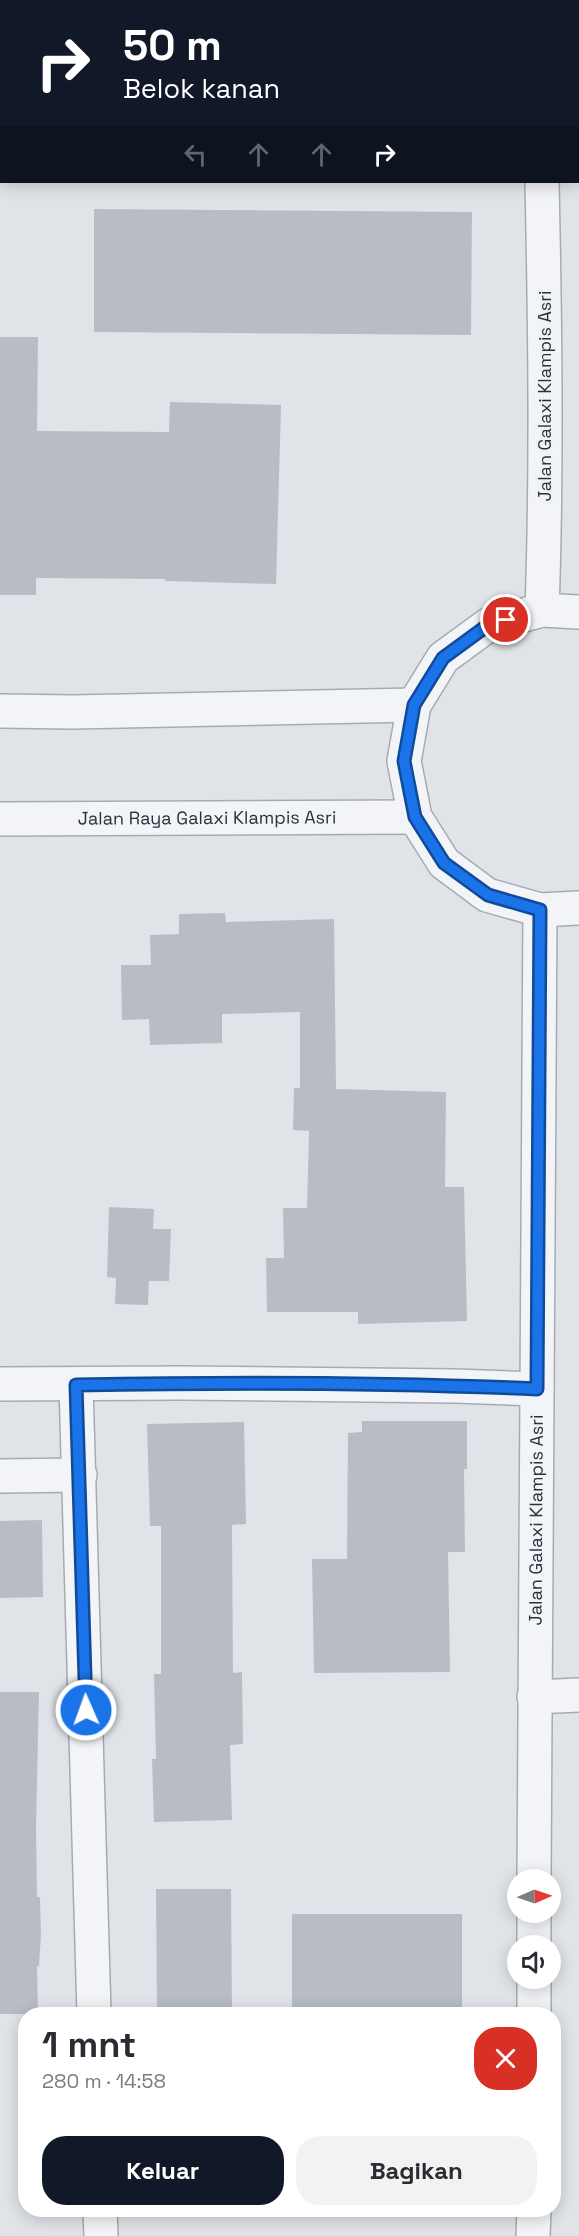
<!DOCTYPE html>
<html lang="id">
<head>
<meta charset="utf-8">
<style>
	body { margin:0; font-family:"Space Grotesk",sans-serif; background:#f2f2f3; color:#2b2b33; height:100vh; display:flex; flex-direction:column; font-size:22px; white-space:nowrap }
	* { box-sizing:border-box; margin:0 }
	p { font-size:20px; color:#7c7c81 }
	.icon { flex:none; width:33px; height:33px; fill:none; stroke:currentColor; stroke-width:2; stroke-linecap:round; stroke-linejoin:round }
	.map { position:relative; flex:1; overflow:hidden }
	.panel { position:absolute; left:18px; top:2007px; width:543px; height:210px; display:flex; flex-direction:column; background:#fff; border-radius:24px; box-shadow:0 3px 15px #0003 }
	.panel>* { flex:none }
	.banner { position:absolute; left:0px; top:0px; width:579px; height:183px; box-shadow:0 3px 15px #0003; background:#111827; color:#fff; overflow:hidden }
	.needle { width:39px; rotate:88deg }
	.buttons { position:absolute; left:507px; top:1869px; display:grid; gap:12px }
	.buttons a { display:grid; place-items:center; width:54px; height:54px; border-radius:50%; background:#fff; box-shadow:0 3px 15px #0003; font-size:30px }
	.pin { position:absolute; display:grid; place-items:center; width:51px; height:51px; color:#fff; margin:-26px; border:3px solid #fff; border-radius:50%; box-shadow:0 2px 6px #0007 }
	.me { position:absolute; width:66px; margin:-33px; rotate:358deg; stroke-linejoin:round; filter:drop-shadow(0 0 4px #0008) }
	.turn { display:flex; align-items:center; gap:21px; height:126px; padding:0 24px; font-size:27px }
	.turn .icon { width:78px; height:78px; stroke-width:2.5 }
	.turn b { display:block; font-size:42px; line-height:51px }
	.lanes { display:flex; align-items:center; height:57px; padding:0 24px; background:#0003; justify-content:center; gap:30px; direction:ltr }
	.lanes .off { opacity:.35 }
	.round { display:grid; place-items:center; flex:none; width:63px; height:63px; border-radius:24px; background:#f2f2f3 }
	.head { display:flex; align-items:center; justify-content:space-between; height:102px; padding:0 24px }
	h1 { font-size:36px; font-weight:600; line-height:45px }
	.primary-button { display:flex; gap:12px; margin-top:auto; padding:12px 24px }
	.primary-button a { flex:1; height:69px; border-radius:24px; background:#111827; color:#fff; font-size:24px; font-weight:600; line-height:69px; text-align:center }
	.primary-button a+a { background:#f2f2f3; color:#2b2b33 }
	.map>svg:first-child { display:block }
	.building { fill:#b8bdc5 }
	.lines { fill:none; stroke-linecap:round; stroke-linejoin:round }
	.minor-casing { stroke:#a6abb2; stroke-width:36 }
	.minor { stroke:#f3f4f7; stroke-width:33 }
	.route-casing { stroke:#114b97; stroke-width:15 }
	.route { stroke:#1a73e8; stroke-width:10 }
	.labels { text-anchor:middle; stroke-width:6; stroke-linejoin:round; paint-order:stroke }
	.street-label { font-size:18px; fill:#2a323f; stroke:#f0f2f6 }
</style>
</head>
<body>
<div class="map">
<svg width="579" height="2236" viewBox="0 0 579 2236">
	<rect width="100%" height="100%" fill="#e0e4e8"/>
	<g class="building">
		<polygon points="94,209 472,212 471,335 94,332"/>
		<polygon points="0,337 38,337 37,431 169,432 170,402 281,405 276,584 165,581 165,579 36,578 36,595 0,595"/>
		<polygon points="225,913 226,922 334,919 336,1089 446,1092 445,1187 464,1187 467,1321 358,1324 358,1312 267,1312 266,1258 284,1258 283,1208 307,1208 309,1131 293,1130 294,1088 300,1088 300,1012 222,1014 222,1043 150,1045 149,1019 122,1020 121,965 151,965 150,935 179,934 179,914"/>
		<polygon points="109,1207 154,1209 153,1229 171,1229 169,1281 149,1281 148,1305 115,1304 116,1278 107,1277"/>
		<polygon points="362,1421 467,1421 467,1469 464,1469 465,1552 448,1552 450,1672 314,1673 312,1559 347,1559 348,1433 362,1432"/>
		<polygon points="244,1422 246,1524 232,1525 233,1673 242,1672 243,1744 230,1745 232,1820 154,1822 152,1759 156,1759 154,1674 161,1674 161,1526 150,1526 147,1424"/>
		<polygon points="42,1520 43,1597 0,1598 0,1521"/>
		<polygon points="0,1692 39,1692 36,1828 37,1897 40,1897 41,1934 39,1966 37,1966 38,2014 0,2014"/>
		<polygon points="156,1889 231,1889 232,2014 157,2014"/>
		<rect x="292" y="1914" width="170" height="100"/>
	</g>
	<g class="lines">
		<defs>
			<g id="minor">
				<polyline points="541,0 541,2"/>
				<polyline points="100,2 100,0"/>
				<polyline points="0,72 2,72"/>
				<polyline points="0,151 2,151"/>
				<path d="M542,610C547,467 545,324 542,182"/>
				<polyline points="579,612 542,610 488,625 443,658 414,705 404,761 415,817 444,863 487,895 540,910 579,908"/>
				<polyline points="0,711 73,712 414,705"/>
				<path id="s1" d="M0,819L415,817"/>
				<polyline points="0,1384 181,1383 455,1386 537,1389"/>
				<polyline points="76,1385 94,2014"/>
				<polyline points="0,1476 80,1475"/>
				<polyline points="534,1697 579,1695"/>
				<path id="s2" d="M534,1880L540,910"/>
				<polyline points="534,1946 534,1912"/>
				<polyline points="534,2014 534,1978"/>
				<polyline points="100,2210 101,2236"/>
				<polyline points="533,2236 534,2210"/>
			</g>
		</defs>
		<use href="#minor" class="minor-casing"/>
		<use href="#minor" class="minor"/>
	</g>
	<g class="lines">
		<defs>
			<path id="route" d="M86,1710L76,1385C229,1382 383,1382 537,1389L540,910L488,895L444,863L415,817L404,761L414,705L443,658L488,625L506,620"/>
		</defs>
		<use href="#route" class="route-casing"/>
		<use href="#route" class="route"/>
	</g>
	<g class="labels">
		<g class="street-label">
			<text transform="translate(545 396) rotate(-90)" y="6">Jalan Galaxi Klampis Asri</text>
			<text dy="6" stroke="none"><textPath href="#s1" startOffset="207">Jalan Raya Galaxi Klampis Asri</textPath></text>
			<text dy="6" stroke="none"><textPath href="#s2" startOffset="360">Jalan Galaxi Klampis Asri</textPath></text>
		</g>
	</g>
</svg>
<div class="buttons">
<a><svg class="needle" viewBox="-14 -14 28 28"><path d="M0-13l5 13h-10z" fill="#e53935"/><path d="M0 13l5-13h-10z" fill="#7c7c81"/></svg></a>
<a><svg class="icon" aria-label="sound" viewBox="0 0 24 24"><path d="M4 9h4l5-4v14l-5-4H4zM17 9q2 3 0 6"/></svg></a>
</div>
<div class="pin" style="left:506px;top:620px;background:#d93025"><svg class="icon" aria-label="arrive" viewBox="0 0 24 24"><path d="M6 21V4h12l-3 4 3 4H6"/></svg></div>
<svg class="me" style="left:86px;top:1710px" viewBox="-20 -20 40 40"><circle r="17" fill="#1a73e8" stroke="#fff" stroke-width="3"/><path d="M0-11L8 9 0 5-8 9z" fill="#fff"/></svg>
<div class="banner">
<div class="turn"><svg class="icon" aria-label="right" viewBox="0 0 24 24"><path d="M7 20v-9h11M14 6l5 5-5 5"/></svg><div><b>50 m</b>Belok kanan</div></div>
<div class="lanes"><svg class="icon off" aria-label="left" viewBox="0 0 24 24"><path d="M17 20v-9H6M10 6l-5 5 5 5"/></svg><svg class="icon off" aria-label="ahead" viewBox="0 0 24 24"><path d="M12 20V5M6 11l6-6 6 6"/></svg><svg class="icon off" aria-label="ahead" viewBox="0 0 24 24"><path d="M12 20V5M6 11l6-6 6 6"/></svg><svg class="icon" aria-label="right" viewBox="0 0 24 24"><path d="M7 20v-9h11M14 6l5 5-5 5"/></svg></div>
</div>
<section class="panel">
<div class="head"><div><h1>1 mnt</h1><p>280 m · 14:58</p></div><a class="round" style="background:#d93025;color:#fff"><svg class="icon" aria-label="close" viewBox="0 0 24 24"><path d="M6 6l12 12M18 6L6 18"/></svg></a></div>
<div class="primary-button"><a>Keluar</a><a>Bagikan</a></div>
</section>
</div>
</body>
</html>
